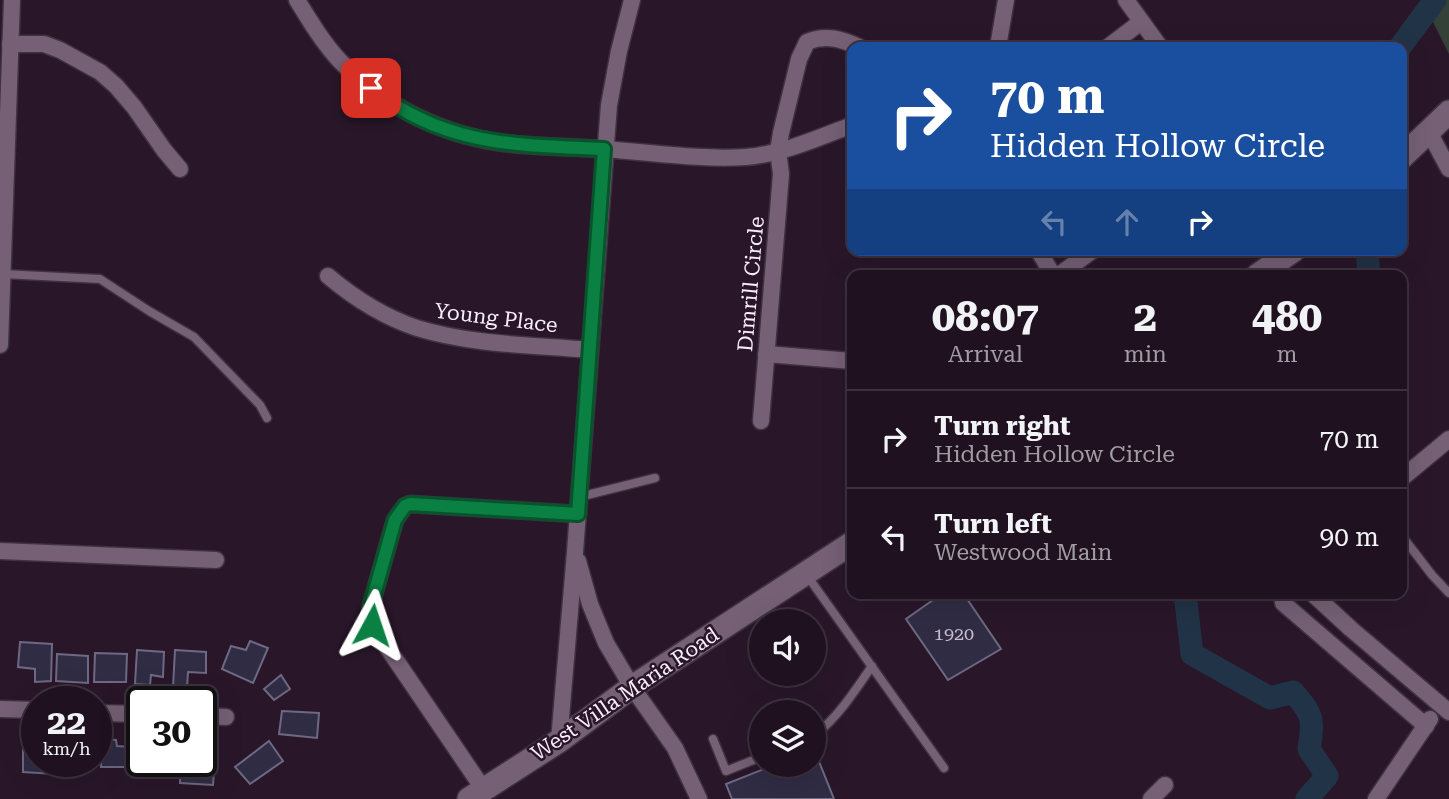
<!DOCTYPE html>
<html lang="en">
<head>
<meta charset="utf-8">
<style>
	body { margin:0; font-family:"Roboto Serif",serif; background:#2c1f2c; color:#f1f3f6; height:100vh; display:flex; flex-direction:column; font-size:26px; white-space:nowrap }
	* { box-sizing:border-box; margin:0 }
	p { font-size:23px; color:#a19da4 }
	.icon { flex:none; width:38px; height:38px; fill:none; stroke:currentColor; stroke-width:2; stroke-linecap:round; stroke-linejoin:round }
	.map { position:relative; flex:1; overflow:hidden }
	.sheet { position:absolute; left:847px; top:270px; width:560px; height:329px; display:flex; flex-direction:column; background:#1f111f; border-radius:14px; box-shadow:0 7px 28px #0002,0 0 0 2px #3c313d }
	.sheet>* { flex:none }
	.guide { position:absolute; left:847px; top:42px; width:560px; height:214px; border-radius:14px; box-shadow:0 7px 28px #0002,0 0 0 2px #3c313d; background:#1a4fa0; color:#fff; overflow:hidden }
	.tools { position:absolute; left:749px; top:609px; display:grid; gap:14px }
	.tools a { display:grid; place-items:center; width:77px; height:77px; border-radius:50%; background:#1f111f; box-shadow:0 7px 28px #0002,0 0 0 2px #3c313d; font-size:35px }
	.speed { position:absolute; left:21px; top:686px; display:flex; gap:14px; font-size:35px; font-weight:700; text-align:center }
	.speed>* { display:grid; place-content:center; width:91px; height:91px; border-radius:50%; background:#1f111f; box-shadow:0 7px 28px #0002,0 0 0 2px #3c313d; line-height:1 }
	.speed small { font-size:18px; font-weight:400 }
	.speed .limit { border:4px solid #111; border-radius:10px; background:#fff; color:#111 }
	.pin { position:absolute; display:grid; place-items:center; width:60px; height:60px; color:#fff; margin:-30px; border-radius:14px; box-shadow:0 4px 10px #0006 }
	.me { position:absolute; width:77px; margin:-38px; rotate:5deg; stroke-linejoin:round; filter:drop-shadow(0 0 5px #0008) }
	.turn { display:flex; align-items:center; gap:24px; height:147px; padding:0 28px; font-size:32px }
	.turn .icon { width:91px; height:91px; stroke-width:2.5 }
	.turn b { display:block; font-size:49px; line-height:60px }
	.lanes { display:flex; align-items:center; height:66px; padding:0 28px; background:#0003; justify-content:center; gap:35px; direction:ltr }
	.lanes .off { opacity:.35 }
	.eta { display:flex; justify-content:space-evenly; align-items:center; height:119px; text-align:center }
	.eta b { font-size:42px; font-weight:700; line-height:49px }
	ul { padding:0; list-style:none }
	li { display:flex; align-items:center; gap:21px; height:98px; padding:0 28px; border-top:2px solid #3c313d }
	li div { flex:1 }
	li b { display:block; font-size:26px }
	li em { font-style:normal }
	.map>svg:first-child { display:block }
	.green { fill:#334138 }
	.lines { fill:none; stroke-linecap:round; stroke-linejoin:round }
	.river { stroke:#213346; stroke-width:23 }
	.building { fill:#302c44; stroke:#6d6984; stroke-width:2 }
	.lane-casing { stroke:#3f3240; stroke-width:11 }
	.street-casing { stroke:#3f3240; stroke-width:19 }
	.secondary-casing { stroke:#3f3240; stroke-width:26 }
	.lane { stroke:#756075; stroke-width:8 }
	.street { stroke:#756075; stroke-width:16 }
	.secondary { stroke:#756075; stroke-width:23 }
	.route-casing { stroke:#07532c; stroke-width:18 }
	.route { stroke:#0b8043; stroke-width:12 }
	.labels { text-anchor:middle; stroke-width:5; stroke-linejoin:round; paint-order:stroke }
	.number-label { font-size:18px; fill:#c7bdcc }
	.street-label { font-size:21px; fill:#f9edf9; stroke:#291729 }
</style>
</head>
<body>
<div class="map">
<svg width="1449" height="799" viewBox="0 0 1449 799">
	<rect width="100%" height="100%" fill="#291729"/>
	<polygon class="green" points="1422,0 1449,0 1449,54"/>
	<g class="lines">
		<g class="river">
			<polyline points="1400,47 1435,0"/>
			<polyline points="1367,250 1369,275"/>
			<path d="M1185,593L1192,654L1270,698L1293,692C1313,715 1314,718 1309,749L1327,776L1307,799"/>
		</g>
	</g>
	<g class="building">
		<polygon points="943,593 963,593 1001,649 948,680 906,619"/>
		<polygon points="250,641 268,648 253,683 222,669 231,646 246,650"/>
		<polygon points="20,642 52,644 51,681 35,682 35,669 18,667"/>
		<polygon points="137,650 164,652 163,677 151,675 150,685 135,684"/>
		<polygon points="175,650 206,652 206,673 188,672 187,688 173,687"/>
		<polygon points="95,653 127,654 126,682 94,682"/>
		<polygon points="57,654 88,656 88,683 56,681"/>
		<polygon points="281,675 290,689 274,700 264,689"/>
		<polygon points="282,711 319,713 317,738 279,734"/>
		<polygon points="102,739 116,740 117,746 132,747 131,767 101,767"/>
		<polygon points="269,741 283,761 250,784 235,767"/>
		<polygon points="141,742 142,761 170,761 170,768 139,767"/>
		<polygon points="23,747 37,748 37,761 56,761 55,774 23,772"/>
		<polygon points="814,749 834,799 732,799 726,784 774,765 814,765"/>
		<polygon points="201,757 215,758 213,785 180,783 181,761 201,761"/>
		<polygon points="63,761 93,761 93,768 63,766"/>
	</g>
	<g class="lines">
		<defs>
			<g id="lane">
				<polyline points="3,274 100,279 149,311 194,337 260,405 267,418"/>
				<polyline points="579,497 655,478"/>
				<polyline points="1402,536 1432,575 1449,593"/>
				<polyline points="806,574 944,768"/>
				<path d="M814,736C838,717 855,691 872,666"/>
				<polyline points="713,739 726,771 761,757"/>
			</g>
			<g id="street">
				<path d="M297,0C310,21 323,43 340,61C385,108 448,138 513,144C543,147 573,147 603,149C650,152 698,160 746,157C782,154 818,138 852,125"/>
				<polyline points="1126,0 1160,47"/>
				<polyline points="10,44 44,44 60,50 100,72 116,86 134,107 164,150 180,169"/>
				<polyline points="998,47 1006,0"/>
				<polyline points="1108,47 1141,22"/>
				<polyline points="1429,132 1449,169"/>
				<polyline points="1038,250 1053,275"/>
				<polyline points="1059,275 1093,250"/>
				<path d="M328,276C354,298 384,317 417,328C472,345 533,345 590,350"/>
				<polyline points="0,345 12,0"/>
				<polyline points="766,354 852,361"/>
				<path d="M761,421L781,174L778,151L781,133L799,59L807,42C825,34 842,39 859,47"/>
				<polyline points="1402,478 1449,439"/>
				<polyline points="0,551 216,560"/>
				<polyline points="578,561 590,604 606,643 632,687 675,748 699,799"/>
				<polyline points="1282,593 1283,603 1426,726"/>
				<polyline points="1312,593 1351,629 1449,712"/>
				<polyline points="0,709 37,710"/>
				<polyline points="96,713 142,714"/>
				<polyline points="201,716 226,717"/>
				<polyline points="559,741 575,552 609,105 619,51 632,0"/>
				<polyline points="484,790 372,625 370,615 371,605 395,520 405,506 410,504 578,514"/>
				<polyline points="1151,799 1165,785"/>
				<polyline points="1376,799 1430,719"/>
			</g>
			<g id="secondary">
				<polyline points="1402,157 1449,112"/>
				<polyline points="1258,275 1294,250"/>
				<polyline points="469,799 559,741 632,687 852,543"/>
			</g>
		</defs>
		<use href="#lane" class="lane-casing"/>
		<use href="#street" class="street-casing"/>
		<use href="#secondary" class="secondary-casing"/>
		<use href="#lane" class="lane"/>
		<use href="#street" class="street"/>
		<use href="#secondary" class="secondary"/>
	</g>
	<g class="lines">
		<defs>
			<path id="route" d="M371,88C443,146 516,145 604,149L578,514L410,504L405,506L395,520L371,605L370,615L372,625"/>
		</defs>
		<use href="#route" class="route-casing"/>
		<use href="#route" class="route"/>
	</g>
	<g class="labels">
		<g class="number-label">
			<text x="954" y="640">1920</text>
		</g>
		<g class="street-label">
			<text transform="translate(751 284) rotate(-85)" y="7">Dimrill Circle</text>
			<text transform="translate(496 318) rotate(7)" y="7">Young Place</text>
			<text transform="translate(625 694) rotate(-34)" y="7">West Villa Maria Road</text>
		</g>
	</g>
</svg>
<div class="tools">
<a><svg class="icon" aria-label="sound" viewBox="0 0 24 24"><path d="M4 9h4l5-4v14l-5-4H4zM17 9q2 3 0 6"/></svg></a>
<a><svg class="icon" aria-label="layers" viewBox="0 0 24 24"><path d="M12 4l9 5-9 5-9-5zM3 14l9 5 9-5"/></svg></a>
</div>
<div class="speed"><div>22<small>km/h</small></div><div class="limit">30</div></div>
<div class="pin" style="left:371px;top:88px;background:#d93025"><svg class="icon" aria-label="arrive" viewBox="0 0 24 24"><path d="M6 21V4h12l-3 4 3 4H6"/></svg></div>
<svg class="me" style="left:372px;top:625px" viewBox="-20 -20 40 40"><path d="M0-17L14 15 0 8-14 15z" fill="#0b8043" stroke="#fff" stroke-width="4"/></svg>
<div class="guide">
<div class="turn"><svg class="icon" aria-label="right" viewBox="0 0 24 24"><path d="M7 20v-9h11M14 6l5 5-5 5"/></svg><div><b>70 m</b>Hidden Hollow Circle</div></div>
<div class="lanes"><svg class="icon off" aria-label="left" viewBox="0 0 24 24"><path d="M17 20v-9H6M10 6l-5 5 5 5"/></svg><svg class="icon off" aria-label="ahead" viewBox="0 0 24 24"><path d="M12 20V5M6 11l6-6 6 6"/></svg><svg class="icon" aria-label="right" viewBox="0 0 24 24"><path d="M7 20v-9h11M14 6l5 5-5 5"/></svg></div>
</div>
<section class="sheet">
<div class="eta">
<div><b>08:07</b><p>Arrival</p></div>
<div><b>2</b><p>min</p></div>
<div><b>480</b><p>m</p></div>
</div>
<ul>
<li><svg class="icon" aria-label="right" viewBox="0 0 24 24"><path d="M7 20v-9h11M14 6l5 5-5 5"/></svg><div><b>Turn right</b><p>Hidden Hollow Circle</p></div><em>70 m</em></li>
<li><svg class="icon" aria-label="left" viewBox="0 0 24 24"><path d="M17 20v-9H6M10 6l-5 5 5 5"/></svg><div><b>Turn left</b><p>Westwood Main</p></div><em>90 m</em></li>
</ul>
</section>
</div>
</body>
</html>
